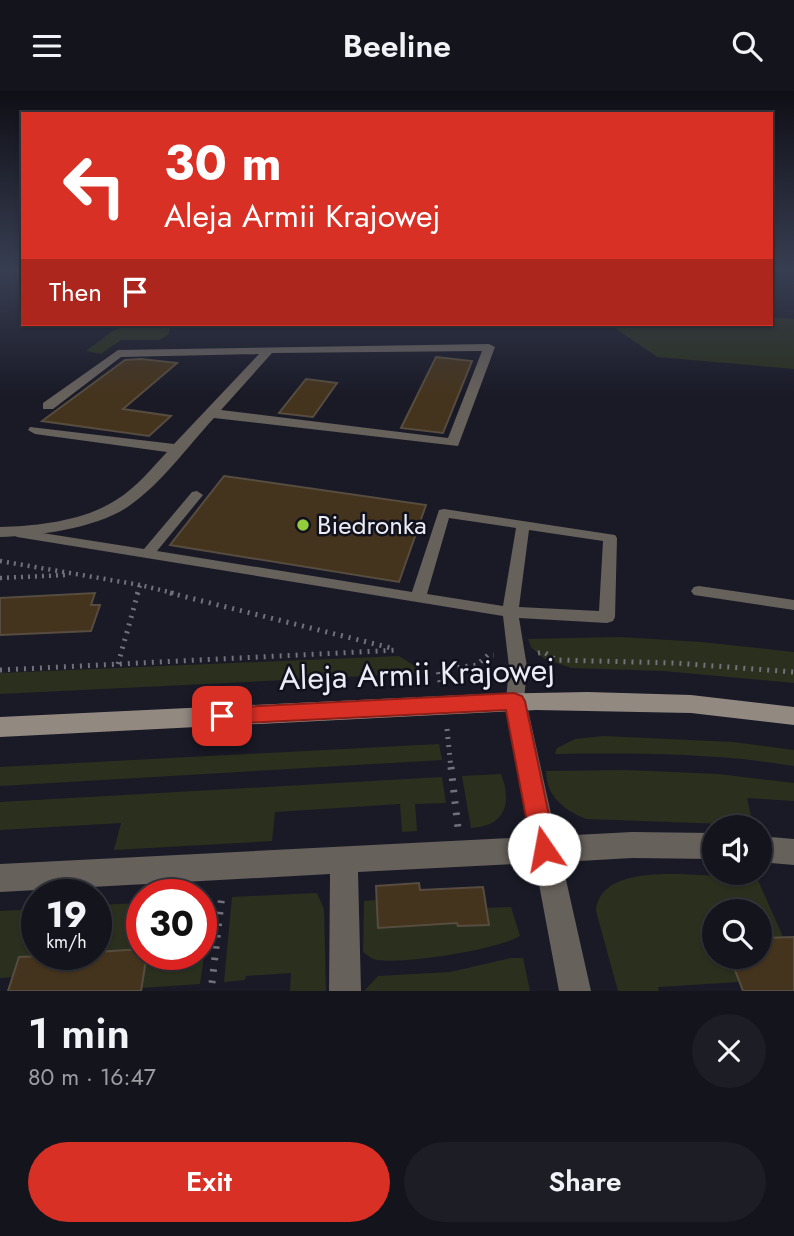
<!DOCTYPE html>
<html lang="en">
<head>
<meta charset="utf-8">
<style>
	body { margin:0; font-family:Jost,sans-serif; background:#1d1d26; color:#f1f3f6; height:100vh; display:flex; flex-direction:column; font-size:26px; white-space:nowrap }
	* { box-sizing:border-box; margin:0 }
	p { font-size:23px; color:#9d9ea4 }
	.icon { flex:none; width:38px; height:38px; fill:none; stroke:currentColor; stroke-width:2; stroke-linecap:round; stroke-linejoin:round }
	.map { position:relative; height:900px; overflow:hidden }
	.details { display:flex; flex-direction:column; background:#14141d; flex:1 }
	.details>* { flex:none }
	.top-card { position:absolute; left:21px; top:21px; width:752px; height:214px; border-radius:0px; box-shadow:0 2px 5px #0004,0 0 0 2px #33333b; background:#d93025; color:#fff; overflow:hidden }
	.fabs { position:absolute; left:702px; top:724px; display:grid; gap:14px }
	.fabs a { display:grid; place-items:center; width:70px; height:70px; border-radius:50%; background:#14141d; box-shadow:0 2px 5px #0004,0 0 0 2px #33333b; font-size:35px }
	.speed { position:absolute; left:21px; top:788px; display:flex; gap:14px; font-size:35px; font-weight:700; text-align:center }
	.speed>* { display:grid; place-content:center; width:91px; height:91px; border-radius:50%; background:#14141d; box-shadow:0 2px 5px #0004,0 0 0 2px #33333b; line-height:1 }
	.speed small { font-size:18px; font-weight:400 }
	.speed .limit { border:10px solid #d22; background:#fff; color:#111 }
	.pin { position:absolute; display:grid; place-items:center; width:60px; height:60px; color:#fff; margin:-30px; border-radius:14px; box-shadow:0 4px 10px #0006 }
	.me { position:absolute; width:77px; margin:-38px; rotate:348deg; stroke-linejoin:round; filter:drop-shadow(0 0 5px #0008) }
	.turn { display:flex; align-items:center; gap:24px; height:147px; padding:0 28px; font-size:32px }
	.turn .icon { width:91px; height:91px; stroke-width:2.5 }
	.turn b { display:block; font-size:49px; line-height:60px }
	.then { display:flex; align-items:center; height:66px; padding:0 28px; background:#0003; gap:14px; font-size:26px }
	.round { display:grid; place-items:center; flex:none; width:74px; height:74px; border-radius:37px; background:#1d1d26 }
	.summary { display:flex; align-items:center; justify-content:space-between; height:119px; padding:0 28px }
	h1 { font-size:42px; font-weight:600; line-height:52px }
	.cta { display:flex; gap:14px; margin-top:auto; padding:14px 28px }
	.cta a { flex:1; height:80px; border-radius:42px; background:#d93025; color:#fff; font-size:28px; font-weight:600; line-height:80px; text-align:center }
	.cta a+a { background:#1d1d26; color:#f1f3f6 }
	header { display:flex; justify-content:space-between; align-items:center; height:91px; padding:0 28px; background:#14141d; font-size:32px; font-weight:600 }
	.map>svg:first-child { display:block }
	.green { fill:#2a301d }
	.building { fill:#45341d; stroke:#564c3f; stroke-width:2 }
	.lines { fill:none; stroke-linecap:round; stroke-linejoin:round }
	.path-far2 { stroke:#71717c; stroke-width:4.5; stroke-dasharray:2 5; stroke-linecap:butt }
	.path-far1 { stroke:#71717c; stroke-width:5; stroke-dasharray:2 6; stroke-linecap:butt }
	.path { stroke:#71717c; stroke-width:7; stroke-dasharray:2.5 9; stroke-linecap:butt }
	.lane { fill:#67615c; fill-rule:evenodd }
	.street { fill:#67615c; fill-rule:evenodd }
	.secondary { fill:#928980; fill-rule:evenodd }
	.route { fill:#d93025; stroke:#8d1f18; stroke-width:2 }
	.poi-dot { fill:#93cc3d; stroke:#11111d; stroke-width:2.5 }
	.labels { text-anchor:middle; stroke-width:5; stroke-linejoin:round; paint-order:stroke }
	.poi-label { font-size:26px; fill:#eaebf4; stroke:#11111d; text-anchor:start }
	.near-street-label { font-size:32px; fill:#eaebf4; stroke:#11111d }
</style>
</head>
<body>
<header><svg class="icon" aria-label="menu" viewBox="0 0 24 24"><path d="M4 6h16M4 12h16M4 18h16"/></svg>Beeline<svg class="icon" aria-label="search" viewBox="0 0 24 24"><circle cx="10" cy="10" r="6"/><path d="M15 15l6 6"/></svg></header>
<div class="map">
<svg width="794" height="900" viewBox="0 0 794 900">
	<rect width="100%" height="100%" fill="#1a1a27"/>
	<g class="green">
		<polygon points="772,226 794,228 794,278 657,266 609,233 772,233"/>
		<polygon points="131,233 172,233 168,244 159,249 121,249 101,263 86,260 114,239"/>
		<polygon points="620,546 701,551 794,561 794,592 663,580 571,577 543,567 531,556 528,548"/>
		<polygon points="399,565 426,582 0,603 0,582"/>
		<path d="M603,645L733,651L794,659V675C715,662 635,662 555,663L557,657L575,648Z"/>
		<polygon points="439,653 442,669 0,695 0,676"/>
		<path d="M626,679L718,683L794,692V710L747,707L753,734L586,728C564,719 546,705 546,680Z"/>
		<path d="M501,683C512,712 506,735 471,737L462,685Z"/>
		<polygon points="442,686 446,712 415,713 417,740 402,741 400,713 275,721 272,750 114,759 121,732 0,739 0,711"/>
		<path d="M680,783L757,787L783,846L760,847V821H714V866H730L739,891L658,896L659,900H618L596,820C599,782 653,783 680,783Z"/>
		<polygon points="317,802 324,818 326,900 290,900 291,882 246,885 245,889 224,891 232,806"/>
		<polygon points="212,807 200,893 141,897 147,863 201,863 201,808"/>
		<path d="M376,809L378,837L422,834L456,826L458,835L489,834L486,817L511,816L520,845C496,859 406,873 378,869C372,869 368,864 363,861L364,810Z"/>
		<polygon points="142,812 142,858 96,861 96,814"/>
		<polygon points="37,818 37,863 59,863 19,866 13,886 0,887 0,820"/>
		<polygon points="511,867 523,867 530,900 364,900 378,885 450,881"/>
	</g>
	<g class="building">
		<polygon points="436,266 472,270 443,342 401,337"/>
		<polygon points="141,268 177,272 123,318 171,325 149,345 42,330 125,269"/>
		<polygon points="306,288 337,292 313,326 279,322"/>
		<polygon points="224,385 426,414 399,491 170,454"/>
		<polygon points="95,502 91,514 100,514 91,540 0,544 0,507"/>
		<polygon points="419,792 420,799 483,796 489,834 458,835 457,832 378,837 376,795"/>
		<polygon points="794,846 794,900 743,900 730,866 760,866 760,847"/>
		<polygon points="142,858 142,863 147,863 141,900 8,900 19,866 96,863 96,861"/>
	</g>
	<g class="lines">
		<g class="path-far2">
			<polyline points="0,470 140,494"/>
			<polyline points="0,487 66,484"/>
			<polyline points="137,503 140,494 177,503"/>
		</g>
		<g class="path-far1">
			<polyline points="170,502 391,557"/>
			<polyline points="538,562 544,561 556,569 675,572 794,581"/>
			<polyline points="118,573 138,502"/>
			<polyline points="0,579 398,559"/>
			<polyline points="440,591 438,579 477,574 488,564 494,564"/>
			<polyline points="447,638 451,678"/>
		</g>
		<g class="path">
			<polyline points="451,676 458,737"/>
			<polyline points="212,892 222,803"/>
		</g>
		<g class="lane">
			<path d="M197,400L203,404L157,460L412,501L439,419L444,418L615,444L617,447L615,526L613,530L607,532L519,527L527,576L524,610L521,615L515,617L509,615L506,610L509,576L503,525L17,446L10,442L17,438L144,458L192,401ZM449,427L516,437L503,515L427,503ZM529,439L603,450L599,520L519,516Z"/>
			<polygon points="699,495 794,509 794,519 694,504 691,500 694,496"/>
		</g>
		<g class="street">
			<path d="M489,253L495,256L458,355L214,327C187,356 162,392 129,415C98,437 38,445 0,446V436C37,435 84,430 116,409C136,397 151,378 167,361L35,343L28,339L30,336L174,353L259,263L121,266L53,318H43V312L118,259ZM482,260L448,347L221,319L272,262Z"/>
			<polygon points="515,601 523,604 526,610 556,745 632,741 714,742 714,768 632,767 562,771 591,900 559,900 535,772 358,781 361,900 329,900 330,783 0,801 0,773 530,746 504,610 507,604"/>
			<polygon points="760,745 794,748 794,774 760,771"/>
		</g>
		<polygon class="secondary" points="588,601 691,604 794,616 794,634 691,622 536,619 0,646 0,626 484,603"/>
	</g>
	<linearGradient id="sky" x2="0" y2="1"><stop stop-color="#0e0e15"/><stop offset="0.59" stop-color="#383e52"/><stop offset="1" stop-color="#383e52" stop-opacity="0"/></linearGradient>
	<rect width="794" height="304" fill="url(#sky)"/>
	<polygon class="route" points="514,602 522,605 525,610 556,758 553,767 544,770 535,767 532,758 506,619 222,633 215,631 212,625 215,619 222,617"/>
	<circle class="poi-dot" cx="303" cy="434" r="7"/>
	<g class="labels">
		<g class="poi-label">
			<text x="317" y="443">Biedronka</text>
		</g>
		<g class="near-street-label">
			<text transform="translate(417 583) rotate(-2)" y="11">Aleja Armii Krajowej</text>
		</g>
	</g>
</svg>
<div class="fabs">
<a><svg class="icon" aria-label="sound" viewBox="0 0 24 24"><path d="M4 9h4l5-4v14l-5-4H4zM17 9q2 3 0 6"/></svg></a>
<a><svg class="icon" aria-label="search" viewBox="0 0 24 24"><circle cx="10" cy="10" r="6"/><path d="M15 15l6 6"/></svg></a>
</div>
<div class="speed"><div>19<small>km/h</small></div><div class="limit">30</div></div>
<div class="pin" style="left:222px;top:625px;background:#d93025"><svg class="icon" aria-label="arrive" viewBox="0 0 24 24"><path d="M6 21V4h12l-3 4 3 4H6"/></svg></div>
<svg class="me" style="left:544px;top:758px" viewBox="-20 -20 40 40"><circle r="19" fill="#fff"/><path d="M0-13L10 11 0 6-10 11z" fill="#d93025"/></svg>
<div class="top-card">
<div class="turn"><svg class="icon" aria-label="left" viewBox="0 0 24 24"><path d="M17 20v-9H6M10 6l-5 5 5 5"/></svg><div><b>30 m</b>Aleja Armii Krajowej</div></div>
<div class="then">Then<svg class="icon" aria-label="arrive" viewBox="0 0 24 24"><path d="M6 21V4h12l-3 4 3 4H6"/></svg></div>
</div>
</div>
<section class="details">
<div class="summary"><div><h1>1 min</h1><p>80 m · 16:47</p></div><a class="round"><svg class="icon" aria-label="close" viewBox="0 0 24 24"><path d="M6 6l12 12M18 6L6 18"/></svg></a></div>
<div class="cta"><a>Exit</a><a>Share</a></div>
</section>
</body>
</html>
